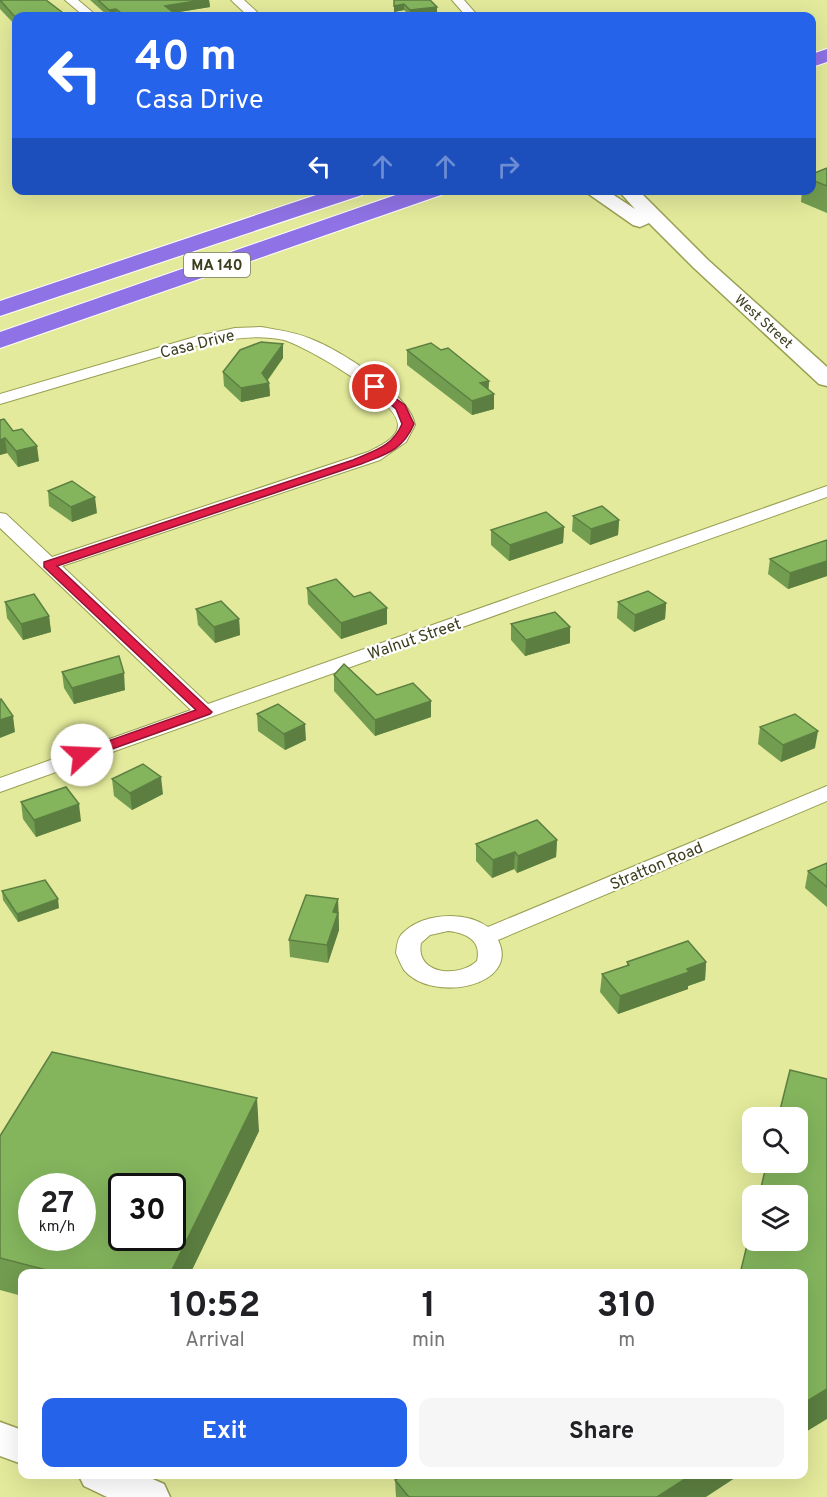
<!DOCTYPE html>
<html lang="en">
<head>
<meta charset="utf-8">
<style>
	body { margin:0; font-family:Overpass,sans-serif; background:#f6f6f6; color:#202124; height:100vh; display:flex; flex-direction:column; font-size:22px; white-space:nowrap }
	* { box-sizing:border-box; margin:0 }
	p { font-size:20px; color:#757577 }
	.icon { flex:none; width:33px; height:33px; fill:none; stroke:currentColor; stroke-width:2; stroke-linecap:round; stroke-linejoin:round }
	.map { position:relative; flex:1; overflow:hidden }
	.sheet { position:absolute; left:18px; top:1269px; width:790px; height:210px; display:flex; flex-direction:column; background:#fff; border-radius:12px; box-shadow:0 6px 24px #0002 }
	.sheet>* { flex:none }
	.guide { position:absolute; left:12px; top:12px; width:804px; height:183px; border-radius:12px; box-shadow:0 6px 24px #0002; background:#2563eb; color:#fff; overflow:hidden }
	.fabs { position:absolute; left:742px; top:1107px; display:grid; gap:12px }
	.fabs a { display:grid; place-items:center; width:66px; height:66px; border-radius:12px; background:#fff; box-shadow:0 6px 24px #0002; font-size:30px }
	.speed { position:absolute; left:18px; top:1173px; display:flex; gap:12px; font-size:30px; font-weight:700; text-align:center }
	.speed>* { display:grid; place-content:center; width:78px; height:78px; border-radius:50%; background:#fff; box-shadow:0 6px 24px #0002; line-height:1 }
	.speed small { font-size:15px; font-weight:400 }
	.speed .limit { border:3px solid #111; border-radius:9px; background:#fff; color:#111 }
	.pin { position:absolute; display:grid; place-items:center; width:51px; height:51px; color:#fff; margin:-26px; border:3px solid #fff; border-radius:50%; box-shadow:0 2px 6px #0007 }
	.me { position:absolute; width:66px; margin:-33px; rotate:70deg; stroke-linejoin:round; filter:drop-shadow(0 0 4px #0008) }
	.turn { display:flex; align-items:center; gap:21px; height:126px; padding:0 24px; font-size:27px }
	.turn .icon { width:78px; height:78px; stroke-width:2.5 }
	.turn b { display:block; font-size:42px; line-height:51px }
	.lanes { display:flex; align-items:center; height:57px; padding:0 24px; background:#0003; justify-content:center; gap:30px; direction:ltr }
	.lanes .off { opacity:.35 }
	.eta { display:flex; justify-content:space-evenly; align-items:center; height:102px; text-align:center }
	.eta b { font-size:36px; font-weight:700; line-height:42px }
	.cta { display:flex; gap:12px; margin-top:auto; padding:12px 24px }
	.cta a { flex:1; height:69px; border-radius:12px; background:#2563eb; color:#fff; font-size:24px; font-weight:700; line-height:69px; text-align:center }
	.cta a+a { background:#f6f6f6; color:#202124 }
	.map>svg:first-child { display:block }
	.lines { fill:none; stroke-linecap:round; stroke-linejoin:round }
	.street-casing { stroke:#999f52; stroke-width:2 }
	.secondary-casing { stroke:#999f52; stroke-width:3 }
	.highway-casing { stroke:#fff; stroke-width:2 }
	.street { fill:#fff; fill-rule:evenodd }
	.secondary { fill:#fff; fill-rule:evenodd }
	.highway { fill:#8f72e5; fill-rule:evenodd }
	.wall { fill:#729c50 }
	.shaded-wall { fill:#5c7f41 }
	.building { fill:#84b55d; stroke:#5c7f41; stroke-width:1.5; fill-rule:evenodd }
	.route { fill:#e11d48; stroke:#92132f; stroke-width:1.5 }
	.labels { text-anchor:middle; stroke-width:4.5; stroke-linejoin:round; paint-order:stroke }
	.far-street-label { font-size:14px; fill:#3c3e1e; stroke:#fff }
	.shield { fill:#fff; stroke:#767862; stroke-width:1.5 }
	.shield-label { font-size:15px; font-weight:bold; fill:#3c3e1e }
	.street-label { font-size:16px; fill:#3c3e1e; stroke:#fff }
</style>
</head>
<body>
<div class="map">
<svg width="827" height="1497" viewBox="0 0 827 1497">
	<rect width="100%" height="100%" fill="#e3ea9b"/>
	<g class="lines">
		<defs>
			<g id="street">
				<polygon points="65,0 78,0 97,16 84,16"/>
				<polygon points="231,0 244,0 257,12 255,15 247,15"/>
				<polygon points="452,0 464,0 478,16 466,16"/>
				<path d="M261,327C278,330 295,332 311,339C340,350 410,394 415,425L406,442L380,460L62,566L208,704L827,486V497L0,792V778L191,710L0,528V513L6,514L52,557L368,452C378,447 397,439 398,426C400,400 307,347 284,340C258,334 232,339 206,343L0,404V394L198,336L235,328Z"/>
				<path d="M827,786V801L498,940C521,986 432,1004 404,970C401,965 398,958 396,953C397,947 397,940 401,935C420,913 464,910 488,927ZM448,931C466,933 482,940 477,961C459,978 415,975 421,943L430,935Z"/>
			</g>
			<g id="secondary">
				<polygon points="583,190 606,190 635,209 618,190 638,190 708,260 827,367 827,386 819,384 694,268 649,223 640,227 633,225"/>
				<polygon points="0,1422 22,1430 22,1464 0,1456"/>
				<polygon points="78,1474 141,1474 164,1484 170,1497 107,1497 84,1486"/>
			</g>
			<g id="highway">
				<polygon points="827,49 827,62 812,67 812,54"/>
				<polygon points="331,190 365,190 362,195 0,316 0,301"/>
				<polygon points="410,190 444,190 441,195 0,348 0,332"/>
			</g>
		</defs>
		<use href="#street" class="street-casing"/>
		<use href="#secondary" class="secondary-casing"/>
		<use href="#highway" class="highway-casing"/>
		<use href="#street" class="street"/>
		<use href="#secondary" class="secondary"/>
		<use href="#highway" class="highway"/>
	</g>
	<g class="wall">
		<polygon points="0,0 16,16 16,26 0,9"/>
		<polygon points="90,0 209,0 210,7 174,13 178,16 108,16"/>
		<polygon points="394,0 437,13 410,16 404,10 394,12"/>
		<polygon points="827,168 827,213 801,202 802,190 812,190 812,174"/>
		<polygon points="407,350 441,350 489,381 488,390 494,409 472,415 407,365"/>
		<polygon points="283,358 268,380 269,383 270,396 241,402 224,386 223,372"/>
		<polygon points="0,420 39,461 18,467 7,453 0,455"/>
		<polygon points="48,491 97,513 72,522 49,506"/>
		<polygon points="573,516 619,520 618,535 590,545 572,531"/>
		<polygon points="564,527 563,543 509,561 491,545 491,530"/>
		<polygon points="827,540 827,576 788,589 768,574 770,559"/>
		<polygon points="307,588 354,597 387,624 341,639 308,604"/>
		<polygon points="5,602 49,616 51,632 23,640 7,618"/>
		<polygon points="618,602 666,603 665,619 634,632 617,618"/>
		<polygon points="196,609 239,619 240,635 215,643 198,625"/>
		<polygon points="511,624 570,627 570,643 525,656 511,640"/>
		<polygon points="62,672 125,690 74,704 64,688"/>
		<polygon points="334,675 377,695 431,717 375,736 334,691"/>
		<polygon points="257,714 306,740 285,750 258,731"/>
		<polygon points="760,727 815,748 781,762 758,744"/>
		<polygon points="112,779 163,794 132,810 114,796"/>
		<polygon points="21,802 81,821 36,837 23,819"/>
		<polygon points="557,840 556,857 517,873 514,869 492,878 476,861 476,844"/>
		<polygon points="827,863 827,907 805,888 808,871"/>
		<polygon points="2,891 59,908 18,922 3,900"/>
		<polygon points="338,899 339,930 328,963 290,957 289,940"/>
		<polygon points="627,962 706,962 705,980 688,986 688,989 618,1014 600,992 602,974 627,966"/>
		<polygon points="259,1131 190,1274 22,1274 22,1296 0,1290 0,1136"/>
		<polygon points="395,1480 706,1497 396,1497"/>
	</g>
	<g class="shaded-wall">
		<polygon points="202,0 209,0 210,7 166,14 165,6"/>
		<polygon points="404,4 404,10 394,12 394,6"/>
		<polygon points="437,7 437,13 410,16 410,10"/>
		<polygon points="116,9 117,16 110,16 109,10"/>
		<polygon points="283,344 283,358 265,383 269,383 270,396 241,402 241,388 262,373"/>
		<polygon points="489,381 488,396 480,383"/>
		<polygon points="494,394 494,409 472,415 472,401"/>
		<polygon points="5,438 7,453 0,455 0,440"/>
		<polygon points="37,446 39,461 18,467 16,451"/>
		<polygon points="95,497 97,513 72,522 71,507"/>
		<polygon points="619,520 618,535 590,545 591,529"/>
		<polygon points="564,527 563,543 509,561 510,545"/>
		<polygon points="827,561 827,576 788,589 790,573"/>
		<polygon points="666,603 665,619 634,632 635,615"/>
		<polygon points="387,608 387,624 341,639 341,623"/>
		<polygon points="49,616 51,632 23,640 21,624"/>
		<polygon points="239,619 240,635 215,643 214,627"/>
		<polygon points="570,627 570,643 525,656 526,640"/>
		<polygon points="124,673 125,690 74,704 72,688"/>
		<polygon points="431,701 431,717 375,736 375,720"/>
		<polygon points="13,716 15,732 0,738 0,720"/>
		<polygon points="305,724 306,740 285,750 284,734"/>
		<polygon points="818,731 815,748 781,762 783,745"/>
		<polygon points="161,777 163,794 132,810 130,793"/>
		<polygon points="79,804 81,821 36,837 34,820"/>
		<polygon points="557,840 556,857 517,873 518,856"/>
		<polygon points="515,852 514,869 492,878 493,860"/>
		<polygon points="58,899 59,908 18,922 17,914"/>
		<polygon points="338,899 339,930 328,963 327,945 333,912"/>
		<polygon points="706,962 705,980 688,986 688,989 618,1014 620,996"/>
		<polygon points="257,1098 259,1131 190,1274 170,1274"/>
		<polygon points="827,1389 827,1419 804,1433 804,1403"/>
		<polygon points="693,1474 741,1474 706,1497 657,1497"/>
	</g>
	<g class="building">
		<polygon points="0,0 46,0 67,16 16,16 16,18"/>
		<polygon points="98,0 202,0 165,6 178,16 125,16 116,9 109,10"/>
		<polygon points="394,0 430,0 437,7 410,10 404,4 394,6"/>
		<polygon points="827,168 827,186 812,180 812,174"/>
		<polygon points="261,342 283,344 262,373 269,383 241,388 223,372 240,350"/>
		<polygon points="431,343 441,350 448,348 489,381 480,383 494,394 472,401 407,350"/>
		<polygon points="4,419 13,431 22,429 37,446 16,451 5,438 0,440 0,420"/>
		<polygon points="72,481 95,497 71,507 48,491"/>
		<polygon points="602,506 619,520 591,529 573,516"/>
		<polygon points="546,512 564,527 510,545 491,530"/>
		<polygon points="827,540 827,561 790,573 770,559"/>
		<polygon points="336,579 354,597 370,592 387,608 341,623 307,588"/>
		<polygon points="648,591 666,603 635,615 618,602"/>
		<polygon points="34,594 49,616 21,624 5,602"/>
		<polygon points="221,601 239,619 214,627 196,609"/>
		<polygon points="555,612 570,627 526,640 511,624"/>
		<polygon points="119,656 124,673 72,688 62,672"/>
		<polygon points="344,664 377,695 413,683 431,701 375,720 334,675"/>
		<polygon points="1,699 13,716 0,720 0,700"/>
		<polygon points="278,704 305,724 284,734 257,714"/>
		<polygon points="795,714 818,731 783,745 760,727"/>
		<polygon points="143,764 161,777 130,793 112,779"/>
		<polygon points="66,787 79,804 34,820 21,802"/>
		<polygon points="537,820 557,840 518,856 515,852 493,860 476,844"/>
		<polygon points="827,863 827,887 808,871"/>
		<polygon points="45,880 58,899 17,914 2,891"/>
		<polygon points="306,895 338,899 333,912 338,913 327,945 289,940"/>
		<polygon points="688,941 706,962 687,969 689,972 620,996 602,974 629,965 627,962"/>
		<path d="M52,1052L257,1098L170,1274H62L0,1258V1136ZM32,1186H82V1238H32ZM122,1186H172V1238H122Z"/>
		<polygon points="790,1070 827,1079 827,1389 804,1403 804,1274 740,1274 753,1220 753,1240 798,1240 798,1196 759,1196 767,1162 798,1162 798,1118 778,1118"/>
		<polygon points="405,1474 693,1474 657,1497 409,1497 395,1480"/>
	</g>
	<path class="route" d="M375,384L405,405L414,424C402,451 386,454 361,464L57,566L212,712L210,714L87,758H77L75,755L77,752L196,710L44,567V562L353,460C375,450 392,447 402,424L396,409L370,387Z"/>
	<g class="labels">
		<g class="far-street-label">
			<text transform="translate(764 321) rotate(42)" y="5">West Street</text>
		</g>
		<rect class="shield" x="184" y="253" width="66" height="24" rx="4.5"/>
		<g class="shield-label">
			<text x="217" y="270">MA 140</text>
		</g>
		<g class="street-label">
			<text transform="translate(197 343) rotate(-14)" y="6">Casa Drive</text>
			<text transform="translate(414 638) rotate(-19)" y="6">Walnut Street</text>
			<text transform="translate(656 865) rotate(-23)" y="6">Stratton Road</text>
		</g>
	</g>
</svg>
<div class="fabs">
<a><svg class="icon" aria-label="search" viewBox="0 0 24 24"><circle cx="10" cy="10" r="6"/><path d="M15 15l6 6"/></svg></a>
<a><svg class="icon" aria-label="layers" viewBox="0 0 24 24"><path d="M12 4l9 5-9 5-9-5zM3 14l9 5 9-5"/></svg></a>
</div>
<div class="speed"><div>27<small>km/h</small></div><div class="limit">30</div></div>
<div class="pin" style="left:375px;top:387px;background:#d93025"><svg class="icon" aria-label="arrive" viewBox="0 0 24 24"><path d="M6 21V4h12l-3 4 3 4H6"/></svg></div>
<svg class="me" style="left:82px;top:755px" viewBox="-20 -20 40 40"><circle r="19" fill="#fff"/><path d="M0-13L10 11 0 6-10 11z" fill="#e11d48"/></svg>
<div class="guide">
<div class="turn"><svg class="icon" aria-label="left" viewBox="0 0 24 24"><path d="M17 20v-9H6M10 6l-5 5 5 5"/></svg><div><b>40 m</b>Casa Drive</div></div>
<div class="lanes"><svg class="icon" aria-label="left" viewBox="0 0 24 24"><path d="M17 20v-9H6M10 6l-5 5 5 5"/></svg><svg class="icon off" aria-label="ahead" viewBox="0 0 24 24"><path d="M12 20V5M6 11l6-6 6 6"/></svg><svg class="icon off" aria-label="ahead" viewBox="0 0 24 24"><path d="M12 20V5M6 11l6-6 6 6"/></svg><svg class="icon off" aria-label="right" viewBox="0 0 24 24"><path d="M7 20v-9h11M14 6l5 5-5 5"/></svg></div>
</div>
<section class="sheet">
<div class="eta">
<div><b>10:52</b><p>Arrival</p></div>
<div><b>1</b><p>min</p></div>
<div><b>310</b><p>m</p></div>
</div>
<div class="cta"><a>Exit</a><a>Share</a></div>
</section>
</div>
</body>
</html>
